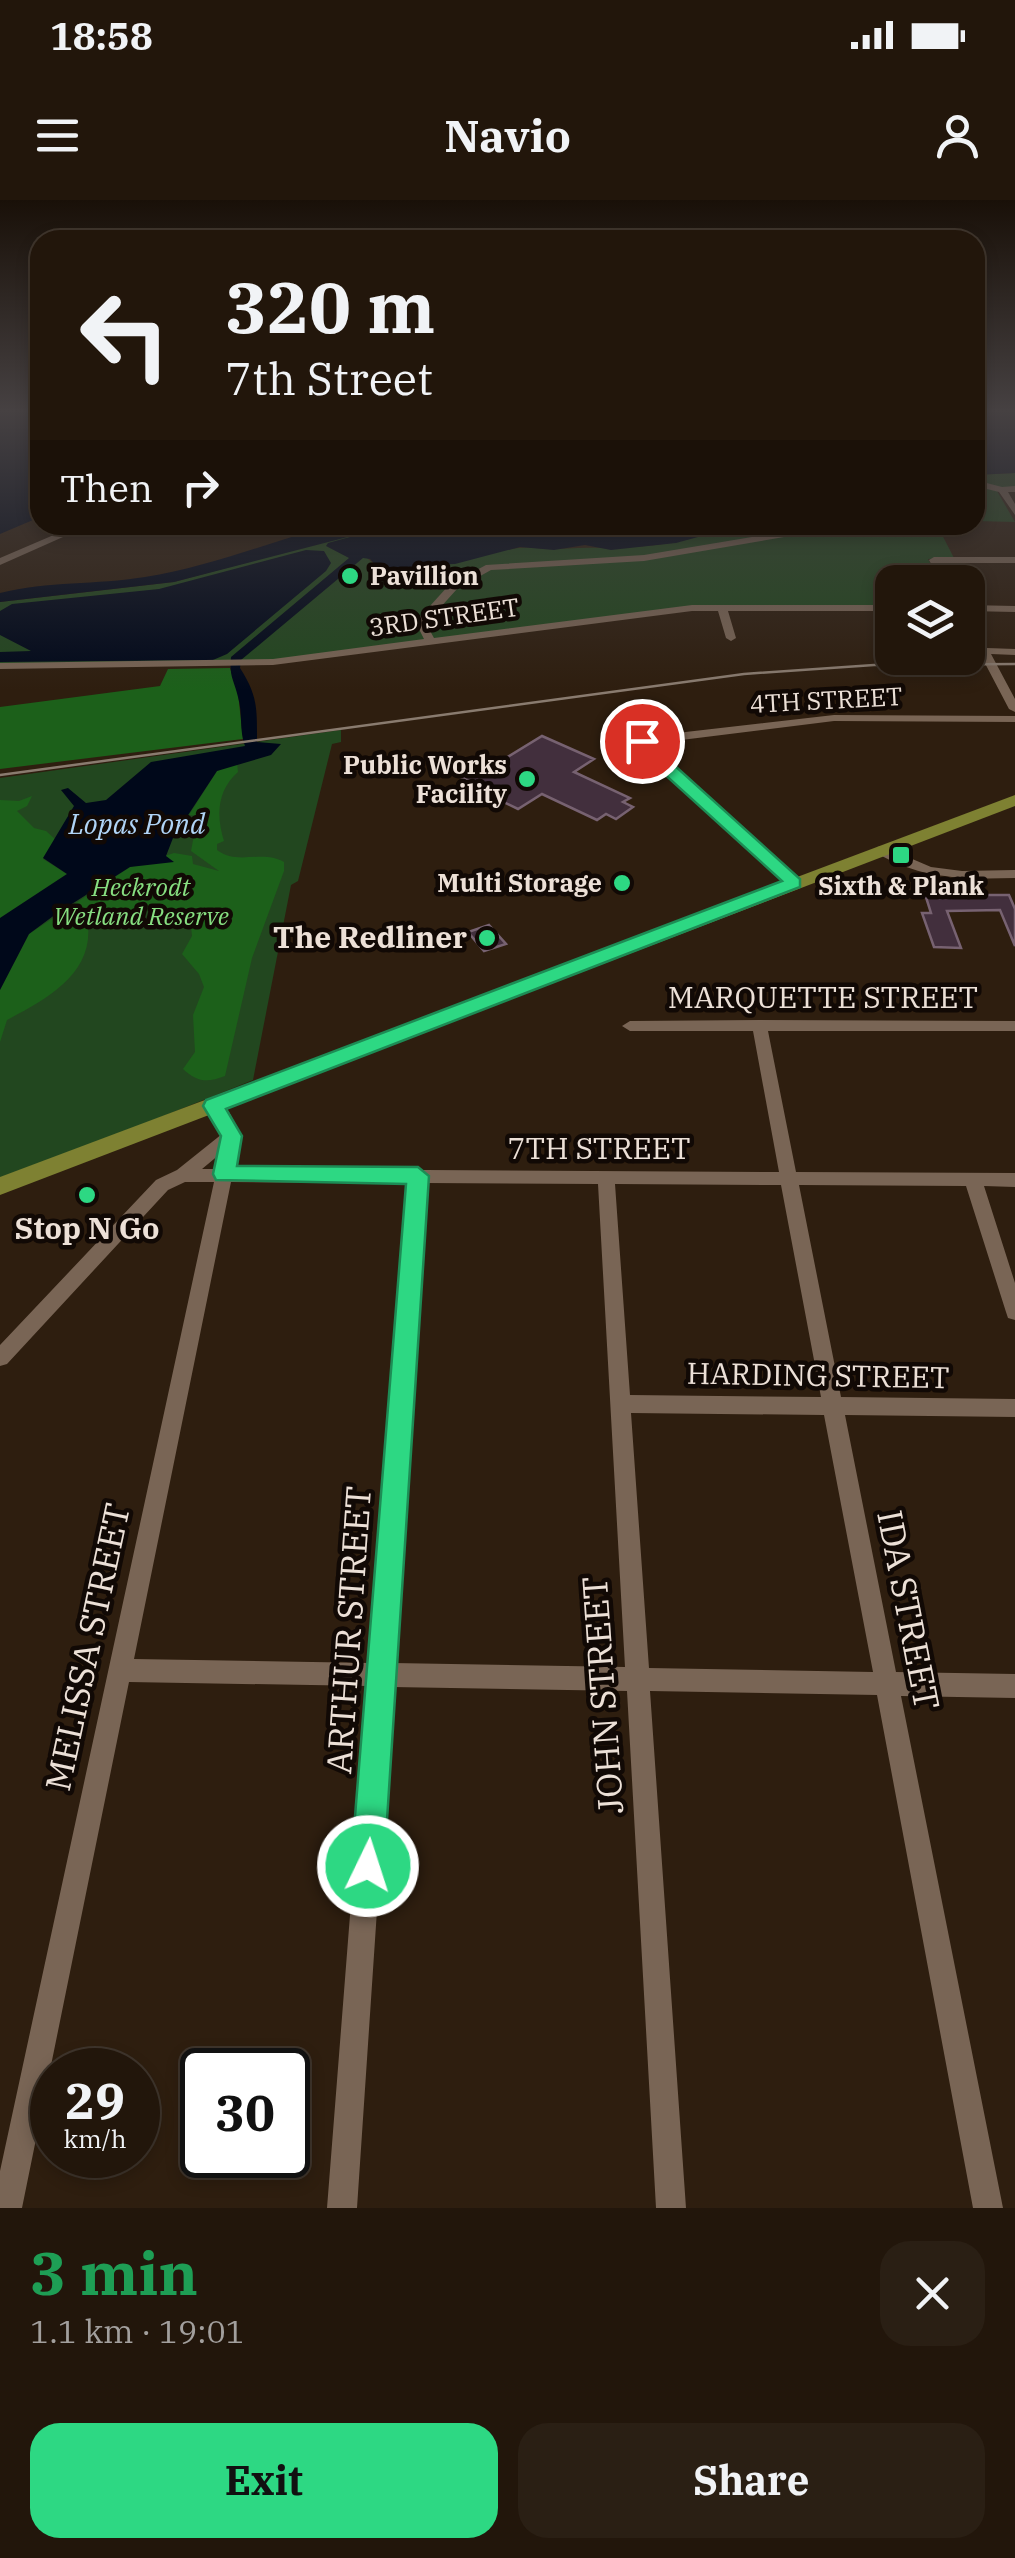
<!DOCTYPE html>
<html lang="en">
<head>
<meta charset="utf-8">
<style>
	body { margin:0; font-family:"IBM Plex Serif",serif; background:#2a1f14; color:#f1f3f6; height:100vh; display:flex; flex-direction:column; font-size:38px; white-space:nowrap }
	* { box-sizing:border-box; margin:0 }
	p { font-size:32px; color:#a29f9d }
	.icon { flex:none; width:55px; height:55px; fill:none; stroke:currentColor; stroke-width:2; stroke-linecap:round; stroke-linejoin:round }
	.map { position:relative; height:2008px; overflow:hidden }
	.sheet { display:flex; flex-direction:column; background:#22160b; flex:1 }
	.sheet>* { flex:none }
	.hud { position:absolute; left:30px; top:30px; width:955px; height:305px; border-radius:30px; box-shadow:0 5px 15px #0003,0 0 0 2px #3f352c; background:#22160b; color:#f1f3f6; overflow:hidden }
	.buttons { position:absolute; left:875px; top:365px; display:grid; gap:20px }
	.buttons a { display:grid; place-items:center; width:110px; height:110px; border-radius:20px; background:#22160b; box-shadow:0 5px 15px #0003,0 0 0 2px #3f352c; font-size:50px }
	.speed { position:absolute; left:30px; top:1848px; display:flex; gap:20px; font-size:50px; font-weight:700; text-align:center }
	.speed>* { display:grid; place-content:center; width:130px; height:130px; border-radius:50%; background:#22160b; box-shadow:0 5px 15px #0003,0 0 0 2px #3f352c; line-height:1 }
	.speed small { font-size:25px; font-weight:400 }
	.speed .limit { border:5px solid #111; border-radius:15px; background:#fff; color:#111 }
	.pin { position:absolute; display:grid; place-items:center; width:85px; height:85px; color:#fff; margin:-42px; border:5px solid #fff; border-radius:50%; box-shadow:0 2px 10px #0007 }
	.me { position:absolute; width:110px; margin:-55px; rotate:4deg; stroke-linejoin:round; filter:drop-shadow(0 0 8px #0008) }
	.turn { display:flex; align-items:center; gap:35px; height:210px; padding:0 30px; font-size:45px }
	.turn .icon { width:130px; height:130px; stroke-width:2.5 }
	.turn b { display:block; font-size:70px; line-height:85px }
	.then { display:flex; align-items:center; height:95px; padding:0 30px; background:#0003; gap:20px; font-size:38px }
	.round { display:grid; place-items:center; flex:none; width:105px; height:105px; border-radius:30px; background:#2a1f14 }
	.summary { display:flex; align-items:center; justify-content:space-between; height:170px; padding:0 30px }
	h1 { font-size:60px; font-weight:800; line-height:75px; color:#1e9e55 }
	.primary-button { display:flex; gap:20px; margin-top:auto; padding:20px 30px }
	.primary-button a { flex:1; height:115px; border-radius:30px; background:#2dd883; color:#111; font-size:40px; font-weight:800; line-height:115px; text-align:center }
	.primary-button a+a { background:#2a1f14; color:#f1f3f6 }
	.status { display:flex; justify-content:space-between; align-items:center; height:70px; padding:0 50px; background:#22160b; direction:ltr }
	.status svg { height:28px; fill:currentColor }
	header { display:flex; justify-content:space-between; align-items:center; height:130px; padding:0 30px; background:#22160b; font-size:45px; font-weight:800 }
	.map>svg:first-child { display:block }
	.green { fill:#22471f }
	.forest { fill:#1c601a }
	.water { fill:#00081a }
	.building { fill:#422f3d; stroke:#776271; stroke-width:2.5 }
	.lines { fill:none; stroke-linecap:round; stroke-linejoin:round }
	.minor { fill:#796555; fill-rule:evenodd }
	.major { fill:#7e8132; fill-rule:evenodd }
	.rail { stroke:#897b6f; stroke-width:2.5 }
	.route { fill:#2dd883; stroke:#1d8c55; stroke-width:2.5 }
	.poi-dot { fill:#2dd883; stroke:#110905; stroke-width:4 }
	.labels { text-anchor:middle; stroke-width:9; stroke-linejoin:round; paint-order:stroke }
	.far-poi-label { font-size:25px; font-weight:bold; fill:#ece0d7; stroke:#110905; text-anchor:end }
	.far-street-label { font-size:25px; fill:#ece0d7; stroke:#110905 }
	.far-park-label { font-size:25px; font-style:italic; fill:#87de81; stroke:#110905 }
	.far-water-label { font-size:28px; font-style:italic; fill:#b0d4f6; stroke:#110905 }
	.poi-label { font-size:30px; font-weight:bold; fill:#ece0d7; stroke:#110905; text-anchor:end }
	.street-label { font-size:30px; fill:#ece0d7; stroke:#110905 }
	.near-street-label { font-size:35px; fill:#ece0d7; stroke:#110905 }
</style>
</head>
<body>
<div class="status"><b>18:58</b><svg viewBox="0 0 49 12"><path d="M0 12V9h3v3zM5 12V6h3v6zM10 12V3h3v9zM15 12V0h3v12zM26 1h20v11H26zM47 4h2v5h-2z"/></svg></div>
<header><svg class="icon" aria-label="menu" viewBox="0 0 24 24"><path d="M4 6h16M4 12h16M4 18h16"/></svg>Navio<svg class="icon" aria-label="person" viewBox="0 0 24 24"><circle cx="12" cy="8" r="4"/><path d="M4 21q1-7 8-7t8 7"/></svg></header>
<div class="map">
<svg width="1015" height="2008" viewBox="0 0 1015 2008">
	<rect width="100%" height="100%" fill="#2e1e0f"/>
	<g class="green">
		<polygon points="1015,273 1015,287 997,291 1015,322 975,321 975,275"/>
		<path d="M387,325L390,327L371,333L367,358L381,370C429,372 472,354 518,348C531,346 544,350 557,349C614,345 670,354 722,325H937L954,358L928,359L941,382H892V407L707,406L241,464L0,465V402L174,382Z"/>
		<polygon points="341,530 341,542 332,544 298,681 291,685 253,880 0,982 0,578"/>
	</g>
	<g class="forest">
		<polygon points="230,468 238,493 243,539 0,569 0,507 160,486 168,469"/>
		<path d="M237,563L238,572C217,590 216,616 224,641L217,644V650C238,666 262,649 284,662V671L252,758L225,876C207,883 197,882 183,869L195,852L193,815L204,787L199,774L182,754L192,736L191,726C184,722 177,715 169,713C152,707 100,713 88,725C93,775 45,800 7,820L0,842V790L29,734L130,667L174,653L192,656L193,664L219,671L191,651L194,635L201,634L204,624L199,616L189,615L217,571Z"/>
		<polygon points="32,596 27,606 17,611 34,628 46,631 56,640 43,659 67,674 0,718 0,600 19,601"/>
	</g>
	<g class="water">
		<polygon points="0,209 40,209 40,317 0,334"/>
		<polygon points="975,209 1015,209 1015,273 975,275"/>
		<path d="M304,325L332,328L344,325H722L709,334L676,343L611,350L585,345L554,350L520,347L455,364L428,365L406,371L380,370L370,359L363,358L241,460L240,468C258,496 257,509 257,542L281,544L271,555L217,571L173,638L166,656L174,662L130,667L56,714L29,734L0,790V718L67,674L43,658L74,606L61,590L68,588L86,603L106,600L151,562L245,546C239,530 243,514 238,497C234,480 229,477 231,457L349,358L326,346L328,343L390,326L174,382L0,402V393C48,381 96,385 145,377C200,368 249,350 301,334Z"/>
		<polygon points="306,350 324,351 331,363 326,371 227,454 213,460 0,462 0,452 31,451 0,435 0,411 12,404 159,389"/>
	</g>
	<g class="building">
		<polygon points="542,536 594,559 574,572 630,598 623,602 633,607 616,619 606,614 597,620 542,594 518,609 466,584 470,581 461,577 483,563 491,567"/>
		<polygon points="951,684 964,684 968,695 1009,695 1015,709 1015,746 1000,710 947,711 961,748 934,747 922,713 931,713 925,694 955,695"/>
		<polygon points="489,725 506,744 484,751 468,732"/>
	</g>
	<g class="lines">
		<g class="minor">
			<polygon points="975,280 1002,287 1015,286 1015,292 1008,292 1015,304 1015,315 999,292 975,286"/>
			<polygon points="77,325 90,325 0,365 0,358"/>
			<polygon points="804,325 818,325 790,336 644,361 491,370 457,389 429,420 429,429 434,438 692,405 892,405 892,411 728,411 736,438 731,441 726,438 718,411 692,411 273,465 0,469 0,463 273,459 424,439 419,429 420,417 449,385 486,365 644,355 788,331"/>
			<polygon points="1015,357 1015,363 940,363 951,382 941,382 929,360 934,357"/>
			<polygon points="968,405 1015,406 1015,412 968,411"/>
			<polygon points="968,419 973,422 987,448 1015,449 1015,455 991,454 1015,499 1015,512 1009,509 968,431"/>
			<polygon points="834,515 1015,516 1015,522 834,521 649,544 799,680 799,686 789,686 640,551 636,541 642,537"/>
			<path d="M882,646L931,667L962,671L1015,670V678C965,679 922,680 877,653V647Z"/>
			<path d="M759,820L1015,821V831H768L796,972L1015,973V987L984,986L1015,1083V1120L1008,1118L1006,1112L966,986L799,985L841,1197L1015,1199V1217L845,1215L896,1472L1015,1474V1498L901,1496L1003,2008H973L877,1495L650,1491L686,2008H656L627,1491L392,1487L357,2008H327L368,1486L129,1482L22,2008H0V1971L214,982H185L168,990L7,1164L0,1166V1145L156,980L177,970L222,934L206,905L214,899C241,914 239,942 234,969L779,972L753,831H630L622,826L630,821ZM220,954L217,969H202ZM231,982L408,983L370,1463L134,1459ZM425,983L598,984L625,1467L393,1463ZM615,984L781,985L821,1197L630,1195ZM631,1213L824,1215L873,1472L649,1468Z"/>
		</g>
		<polygon class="major" points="1015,595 1015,606 0,995 0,977"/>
		<polyline class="rail" points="0,575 744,474 874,465 1015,464"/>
	</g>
	<linearGradient id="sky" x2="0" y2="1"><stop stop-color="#191008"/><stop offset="0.43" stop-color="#464142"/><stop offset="1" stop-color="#464142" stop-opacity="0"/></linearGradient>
	<rect width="1015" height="490" fill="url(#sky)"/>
	<polygon class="route" points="642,536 800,679 800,687 226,909 242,936 237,966 418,967 429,976 384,1666 379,1678 368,1682 356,1678 351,1666 406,984 216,980 213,974 221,936 203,906 206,900 782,681 639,551 634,541"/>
	<g class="poi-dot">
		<circle cx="350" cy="376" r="10"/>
		<circle cx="527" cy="579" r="10"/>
		<rect x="891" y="645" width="20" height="20" rx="5"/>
		<circle cx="622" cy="683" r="10"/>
		<circle cx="487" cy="738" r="10"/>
		<circle cx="87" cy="995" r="10"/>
	</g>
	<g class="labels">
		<g class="far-poi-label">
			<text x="370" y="385" text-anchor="start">Pavillion</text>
			<text x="507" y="574">Public Works<tspan x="507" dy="29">Facility</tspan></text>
			<text x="602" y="692">Multi Storage</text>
			<text x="901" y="695" text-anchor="middle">Sixth &amp; Plank</text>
		</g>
		<g class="far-street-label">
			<text transform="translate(444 417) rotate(-8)" y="9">3RD STREET</text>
			<text transform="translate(826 500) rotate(-3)" y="9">4TH STREET</text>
		</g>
		<g class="far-park-label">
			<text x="141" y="696">Heckrodt<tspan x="141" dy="29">Wetland Reserve</tspan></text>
		</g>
		<g class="far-water-label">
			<text x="137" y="634">Lopas Pond</text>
		</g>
		<g class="poi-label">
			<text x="467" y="748">The Redliner</text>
			<text x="87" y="1039" text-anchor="middle">Stop N Go</text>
		</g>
		<g class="street-label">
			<text x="823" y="808">MARQUETTE STREET</text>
			<text x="599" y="959">7TH STREET</text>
			<text transform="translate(818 1176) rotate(1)" y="10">HARDING STREET</text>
		</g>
		<g class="near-street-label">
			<text transform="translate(908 1410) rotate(79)" y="12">IDA STREET</text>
			<text transform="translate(349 1430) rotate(-86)" y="12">ARTHUR STREET</text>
			<text transform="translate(88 1447) rotate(-78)" y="12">MELISSA STREET</text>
			<text transform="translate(603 1495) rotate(-94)" y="12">JOHN STREET</text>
		</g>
	</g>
</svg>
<div class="buttons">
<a><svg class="icon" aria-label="layers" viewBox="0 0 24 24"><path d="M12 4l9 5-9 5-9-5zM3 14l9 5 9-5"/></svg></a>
</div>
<div class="speed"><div>29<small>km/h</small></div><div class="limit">30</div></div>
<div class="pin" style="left:642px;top:541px;background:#d93025"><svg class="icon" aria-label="arrive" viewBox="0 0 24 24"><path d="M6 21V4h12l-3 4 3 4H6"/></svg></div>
<svg class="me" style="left:368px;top:1666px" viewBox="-20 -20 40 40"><circle r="17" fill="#2dd883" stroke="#fff" stroke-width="3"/><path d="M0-11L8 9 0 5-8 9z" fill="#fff"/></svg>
<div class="hud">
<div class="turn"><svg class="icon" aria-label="left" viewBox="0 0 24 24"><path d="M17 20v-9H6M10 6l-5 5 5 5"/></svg><div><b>320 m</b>7th Street</div></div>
<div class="then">Then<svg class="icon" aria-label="right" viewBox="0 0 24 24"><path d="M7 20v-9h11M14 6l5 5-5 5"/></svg></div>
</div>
</div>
<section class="sheet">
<div class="summary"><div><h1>3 min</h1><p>1.1 km · 19:01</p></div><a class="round"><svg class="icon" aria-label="close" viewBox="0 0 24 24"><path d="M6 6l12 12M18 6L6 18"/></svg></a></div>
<div class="primary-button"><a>Exit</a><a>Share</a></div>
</section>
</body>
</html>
